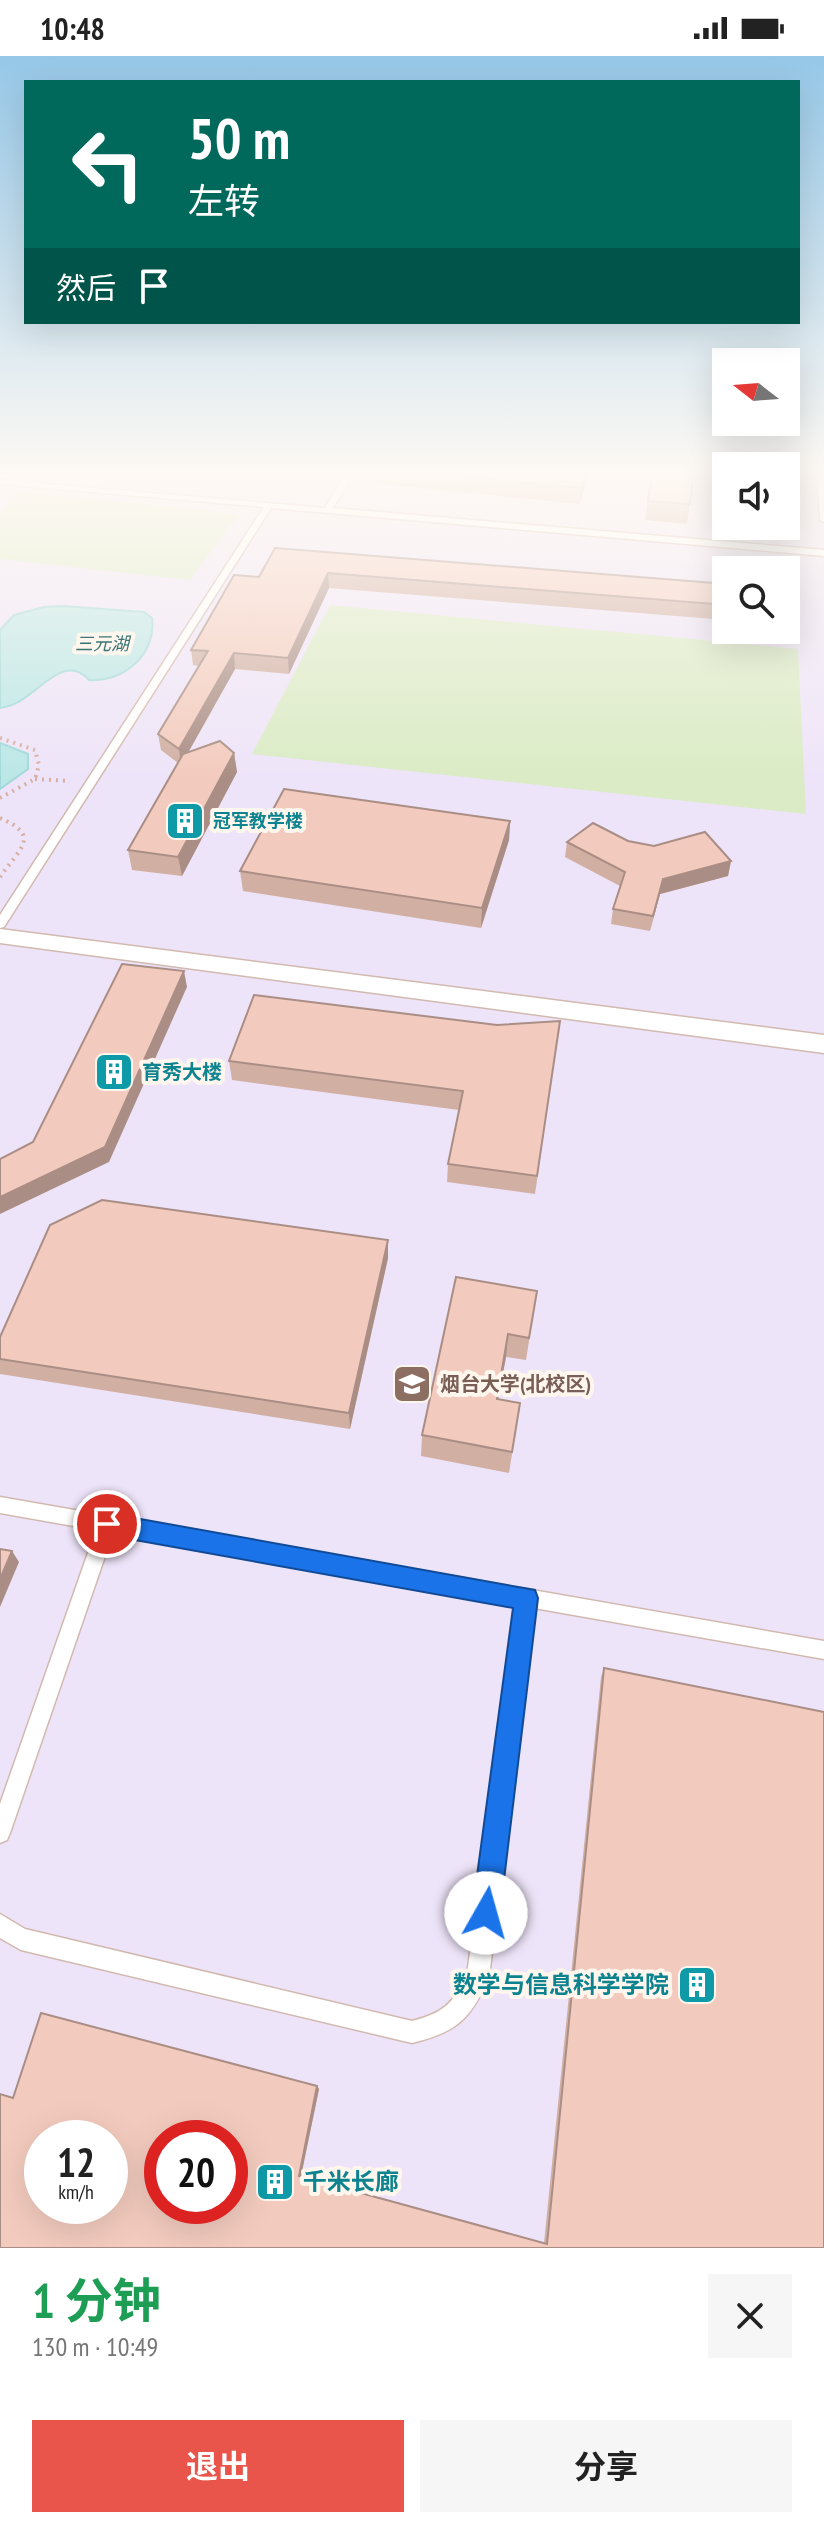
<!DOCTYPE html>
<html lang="zh">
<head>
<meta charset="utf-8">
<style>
	body { margin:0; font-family:"PT Sans Narrow","Noto Sans SC",sans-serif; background:#f6f6f6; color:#222; height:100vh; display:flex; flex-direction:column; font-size:30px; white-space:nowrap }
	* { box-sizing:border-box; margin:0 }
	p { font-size:26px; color:#767676 }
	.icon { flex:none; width:44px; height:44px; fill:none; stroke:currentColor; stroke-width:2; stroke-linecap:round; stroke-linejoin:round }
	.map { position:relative; height:2192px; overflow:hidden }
	.details { display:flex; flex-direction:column; background:#fff; flex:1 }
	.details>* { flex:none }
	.banner { position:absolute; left:24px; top:24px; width:776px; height:244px; border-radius:0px; box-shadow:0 8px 32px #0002; background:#00695c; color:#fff; overflow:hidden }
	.needle { width:52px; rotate:287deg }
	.buttons { position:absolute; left:712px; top:292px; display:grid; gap:16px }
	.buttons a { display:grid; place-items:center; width:88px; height:88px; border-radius:0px; background:#fff; box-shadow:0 8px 32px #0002; font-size:40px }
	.speed { position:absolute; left:24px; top:2064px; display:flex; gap:16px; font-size:40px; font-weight:700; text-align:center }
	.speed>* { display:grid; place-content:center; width:104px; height:104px; border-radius:50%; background:#fff; box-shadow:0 8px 32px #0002; line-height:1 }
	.speed small { font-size:20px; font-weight:400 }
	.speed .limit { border:12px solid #d22; background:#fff; color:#111 }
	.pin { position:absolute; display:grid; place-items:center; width:68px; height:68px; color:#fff; margin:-34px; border:4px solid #fff; border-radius:50%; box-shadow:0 2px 8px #0007 }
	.me { position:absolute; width:88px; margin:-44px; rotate:7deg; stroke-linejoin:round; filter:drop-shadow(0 0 6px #0008) }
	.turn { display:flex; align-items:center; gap:28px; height:168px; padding:0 32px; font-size:36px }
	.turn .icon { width:104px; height:104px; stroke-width:2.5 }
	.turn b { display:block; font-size:56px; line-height:68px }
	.then { display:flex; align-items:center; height:76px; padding:0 32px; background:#0003; gap:16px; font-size:30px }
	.round { display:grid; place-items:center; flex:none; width:84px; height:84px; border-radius:0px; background:#f6f6f6 }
	.head { display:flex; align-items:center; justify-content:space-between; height:136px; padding:0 32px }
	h1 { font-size:48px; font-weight:700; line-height:60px; color:#1e9e55 }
	.action { display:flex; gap:16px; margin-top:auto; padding:16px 32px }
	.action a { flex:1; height:92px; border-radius:0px; background:#e9554a; color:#fff; font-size:32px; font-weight:700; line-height:92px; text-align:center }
	.action a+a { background:#f6f6f6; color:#222 }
	.status { display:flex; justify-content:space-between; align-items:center; height:56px; padding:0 40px; background:#fff; direction:ltr }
	.status svg { height:22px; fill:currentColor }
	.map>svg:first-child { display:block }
	.education { fill:#eee4f9; fill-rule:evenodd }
	.green { fill:#daebc5 }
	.water { fill:#bbe7e7; stroke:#a1d9d9; stroke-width:2 }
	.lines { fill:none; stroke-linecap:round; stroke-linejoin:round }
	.lane-casing { stroke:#d2b9af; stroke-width:3 }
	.street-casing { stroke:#d2b9af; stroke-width:3 }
	.path { stroke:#d8aea1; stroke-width:4; stroke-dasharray:2 5; stroke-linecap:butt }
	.lane { fill:#fff; fill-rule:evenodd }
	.street { fill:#fff; fill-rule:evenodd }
	.wall { fill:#d1afa3 }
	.shaded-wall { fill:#aa8e85 }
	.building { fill:#f3cbbe; stroke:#aa8e85; stroke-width:2; fill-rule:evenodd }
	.route { fill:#1a73e8; stroke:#114b97; stroke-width:2 }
	.labels { text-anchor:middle; stroke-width:8; stroke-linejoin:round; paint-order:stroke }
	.far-water-label { font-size:18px; font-style:italic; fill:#3a7576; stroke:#fff6ee }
	.far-culture-label { font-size:18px; font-weight:bold; fill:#0d838f; stroke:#fff6ee; text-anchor:start }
	.culture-label { font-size:20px; font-weight:bold; fill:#0d838f; stroke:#fff6ee; text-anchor:start }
	.education-label { font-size:20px; font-weight:bold; fill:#785e54; stroke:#fff6ee; text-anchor:start }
	.near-culture-label { font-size:24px; font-weight:bold; fill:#0d838f; stroke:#fff6ee; text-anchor:end }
</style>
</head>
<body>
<div class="status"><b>10:48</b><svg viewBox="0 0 49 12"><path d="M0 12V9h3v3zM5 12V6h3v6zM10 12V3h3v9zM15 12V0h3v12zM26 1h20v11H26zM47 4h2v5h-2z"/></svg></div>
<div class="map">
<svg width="824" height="2192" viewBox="0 0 824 2192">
	<rect width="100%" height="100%" fill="#fdf1e7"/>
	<path class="education" d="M0,416H726V470H786V416H824V2192H0ZM726,514H786V574H726ZM42,2082H110V2150H42ZM162,2082H230V2150H162Z"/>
	<g class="green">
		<polygon points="22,435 239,458 190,524 0,503 0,457"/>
		<polygon points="330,549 798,593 806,758 252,698"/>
	</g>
	<g class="water">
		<path d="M63,550L144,556L152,562C157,598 123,627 89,624C65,597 40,635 18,646C13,649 6,651 0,652V574L14,559L44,551Z"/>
		<polygon points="0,687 28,698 28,713 0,733"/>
	</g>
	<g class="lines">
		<defs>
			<g id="lane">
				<polygon points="347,416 355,416 333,452 824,494 824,500 271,452 4,871 0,872 0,859 264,451 0,428 0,424 325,452"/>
				<polygon points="786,416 824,416 824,466 820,464 817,422 786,419"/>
				<path d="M0,1441L824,1585V1603L534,1552L489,1921C471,1963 457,1976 412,1987L21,1894L0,1882V1858L25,1873L412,1965C443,1957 453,1948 467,1919L516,1549L113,1477L10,1777L7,1784L0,1787V1748L96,1474L0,1457Z"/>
			</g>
			<polygon id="street" points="0,873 824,979 824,997 0,887"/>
		</defs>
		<use href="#lane" class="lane-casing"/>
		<use href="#street" class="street-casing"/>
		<g class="path">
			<polyline points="0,682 35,694 39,709 35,723 0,742"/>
			<polyline points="35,723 70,725"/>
			<path d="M0,762C42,780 20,792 0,821"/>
		</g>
		<use href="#lane" class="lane"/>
		<use href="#street" class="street"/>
	</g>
	<g class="wall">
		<polygon points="369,416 590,416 579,448 369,427"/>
		<polygon points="652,416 726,416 726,426 693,424 687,468 645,464"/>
		<polygon points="741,470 786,470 785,475 740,472"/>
		<polygon points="275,492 726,528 726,564 329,532 289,618 235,613 188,697 234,697 237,716 182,820 132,814 128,794 178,707 161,694 158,678 199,610 193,609 191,594 259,521"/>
		<polygon points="510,765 509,784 481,872 243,835 240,815"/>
		<polygon points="628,785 731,805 728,820 660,838 650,875 611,868 613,853 620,830 565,801 567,786"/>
		<polygon points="560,965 535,1138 447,1126 448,1108 459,1054 232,1024 229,1005 497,969"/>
		<polygon points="388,1184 388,1202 350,1373 0,1318 0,1281"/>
		<polygon points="537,1235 526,1304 506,1301 498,1343 520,1347 509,1417 421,1400 422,1379"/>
		<polygon points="604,1612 824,2192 0,2192 13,2042 317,2030 319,2033 301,2120 544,2187 601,1621"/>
	</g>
	<g class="shaded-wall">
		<polygon points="586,416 590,416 579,448 581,432"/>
		<polygon points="328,517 329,532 289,618 288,602"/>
		<polygon points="234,597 235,613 181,709 179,693"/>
		<polygon points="234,697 237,716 182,820 178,801"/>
		<polygon points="510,765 509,784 481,872 482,852"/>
		<polygon points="731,805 728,820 660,838 650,875 663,823"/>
		<polygon points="184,915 187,931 109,1106 0,1158 0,1141"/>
		<polygon points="388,1184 388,1202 350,1373 349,1357"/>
		<polygon points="508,1278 506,1301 494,1365 497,1343"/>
		<polygon points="12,1495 19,1506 0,1551 0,1523"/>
		<polygon points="317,2030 319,2033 301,2120 299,2120"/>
	</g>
	<g class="building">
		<polygon points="421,416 586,416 581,432"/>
		<polygon points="652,416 694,416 690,448 648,445"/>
		<polygon points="786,416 788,416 789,456 786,456"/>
		<polygon points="275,492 726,528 726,549 328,517 288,602 234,597 179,693 158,678 208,595 191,594 234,519 259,521"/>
		<polygon points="220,685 234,697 178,801 128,794 183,698"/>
		<polygon points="284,733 510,765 482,852 240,815"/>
		<polygon points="593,767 628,785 654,790 705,776 731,805 663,823 653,860 613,853 625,816 567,786"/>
		<polygon points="122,908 184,915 105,1091 0,1141 0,1103 33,1086"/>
		<polygon points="254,939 497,969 560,965 537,1120 448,1108 463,1035 229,1005"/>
		<polygon points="102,1144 388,1184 349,1357 0,1303 0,1281 50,1169"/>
		<polygon points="456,1221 537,1235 529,1282 508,1278 497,1343 520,1347 512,1396 422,1379"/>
		<polygon points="0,1493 12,1495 0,1523"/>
		<path d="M604,1612L824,1656V2192H0V2038L13,2042L41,1957L317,2030L299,2120L547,2188ZM42,2082H110V2150H42ZM162,2082H230V2150H162Z"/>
	</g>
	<linearGradient id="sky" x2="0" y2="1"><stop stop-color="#96c8e8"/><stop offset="0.58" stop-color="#fef9f4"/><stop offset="1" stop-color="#fef9f4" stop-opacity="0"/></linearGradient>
	<rect width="824" height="723" fill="url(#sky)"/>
	<polygon class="route" points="107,1457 535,1534 538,1542 500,1857 496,1867 486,1871 476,1867 472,1857 513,1552 107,1479 99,1476 95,1468 99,1460"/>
	<defs>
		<symbol id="building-square" viewBox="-11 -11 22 22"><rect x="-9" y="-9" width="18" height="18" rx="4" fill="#0f9aa8" stroke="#fff6ee"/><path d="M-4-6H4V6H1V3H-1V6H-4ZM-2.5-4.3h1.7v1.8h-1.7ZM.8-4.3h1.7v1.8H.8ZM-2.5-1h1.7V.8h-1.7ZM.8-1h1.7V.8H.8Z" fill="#fff"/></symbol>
		<symbol id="university-square" viewBox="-11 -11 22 22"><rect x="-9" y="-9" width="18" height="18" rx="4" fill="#8d6e63" stroke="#fff6ee"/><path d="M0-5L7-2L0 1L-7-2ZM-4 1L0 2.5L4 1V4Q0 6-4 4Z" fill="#fff"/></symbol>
	</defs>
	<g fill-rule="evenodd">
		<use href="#building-square" x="163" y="743" width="44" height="44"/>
		<use href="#building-square" x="92" y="994" width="44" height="44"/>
		<use href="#university-square" x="390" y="1306" width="44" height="44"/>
		<use href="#building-square" x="675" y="1907" width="44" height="44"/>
		<use href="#building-square" x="253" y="2104" width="44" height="44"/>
	</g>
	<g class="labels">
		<g class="far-water-label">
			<text x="102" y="594">三元湖</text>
		</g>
		<g class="far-culture-label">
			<text x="213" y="771">冠军教学楼</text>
		</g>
		<g class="culture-label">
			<text x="142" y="1023">育秀大楼</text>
		</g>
		<g class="education-label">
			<text x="440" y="1335">烟台大学(北校区)</text>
		</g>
		<g class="near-culture-label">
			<text x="669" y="1937">数学与信息科学学院</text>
			<text x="303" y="2134" text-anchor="start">千米长廊</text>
		</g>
	</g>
</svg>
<div class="buttons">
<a><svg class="needle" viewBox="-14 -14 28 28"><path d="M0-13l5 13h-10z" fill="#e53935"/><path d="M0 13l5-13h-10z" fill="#767676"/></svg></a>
<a><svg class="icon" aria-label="sound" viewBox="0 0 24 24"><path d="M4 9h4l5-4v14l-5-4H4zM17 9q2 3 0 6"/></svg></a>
<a><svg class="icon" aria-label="search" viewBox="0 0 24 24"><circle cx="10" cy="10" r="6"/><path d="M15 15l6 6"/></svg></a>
</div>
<div class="speed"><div>12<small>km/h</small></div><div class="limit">20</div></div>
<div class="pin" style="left:107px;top:1468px;background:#d93025"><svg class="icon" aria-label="arrive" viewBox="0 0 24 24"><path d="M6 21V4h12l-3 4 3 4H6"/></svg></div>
<svg class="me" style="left:486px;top:1857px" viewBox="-20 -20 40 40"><circle r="19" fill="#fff"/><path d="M0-13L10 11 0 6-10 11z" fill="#1a73e8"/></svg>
<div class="banner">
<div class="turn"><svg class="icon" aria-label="left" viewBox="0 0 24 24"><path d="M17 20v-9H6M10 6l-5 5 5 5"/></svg><div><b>50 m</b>左转</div></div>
<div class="then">然后<svg class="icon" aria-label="arrive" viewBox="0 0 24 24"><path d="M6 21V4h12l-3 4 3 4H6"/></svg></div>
</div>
</div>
<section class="details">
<div class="head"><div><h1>1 分钟</h1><p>130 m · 10:49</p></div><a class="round"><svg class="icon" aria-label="close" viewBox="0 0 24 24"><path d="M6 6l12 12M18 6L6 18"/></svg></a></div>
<div class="action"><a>退出</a><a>分享</a></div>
</section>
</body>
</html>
